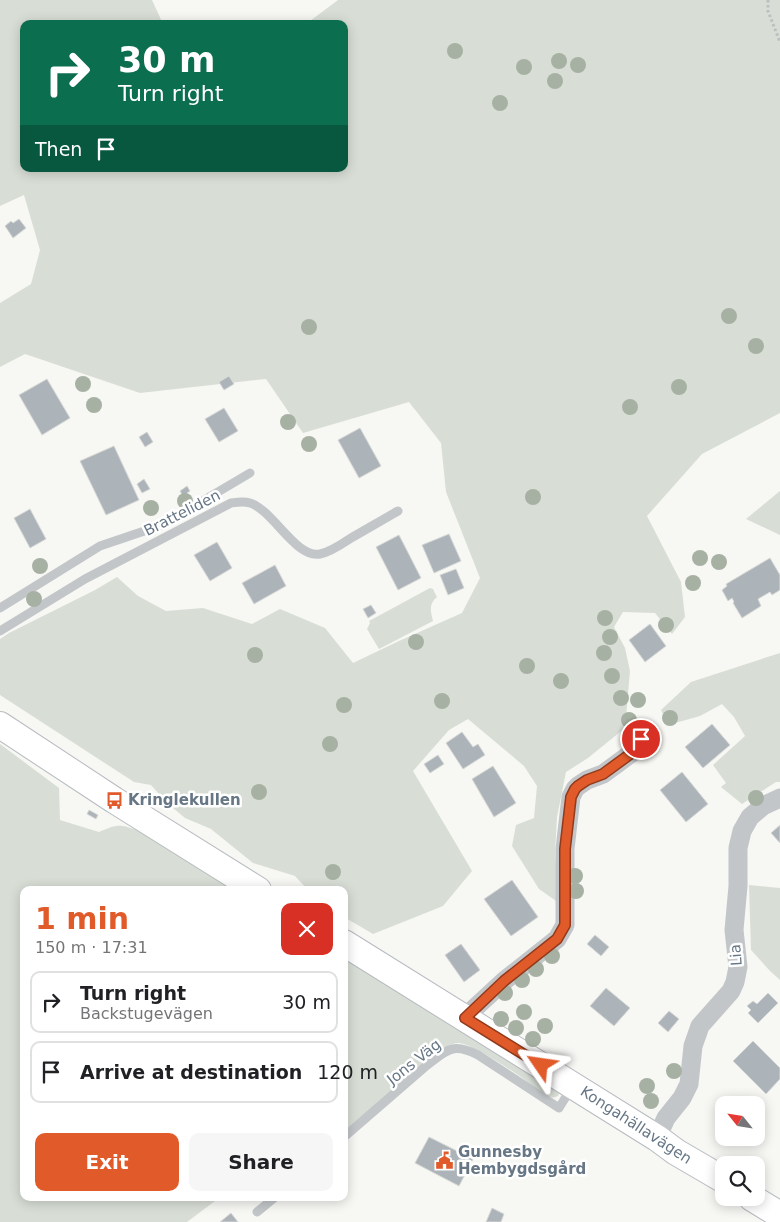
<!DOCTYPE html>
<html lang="en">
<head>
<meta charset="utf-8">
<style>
	body { margin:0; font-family:"DejaVu Sans",sans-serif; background:#f6f6f6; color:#202124; height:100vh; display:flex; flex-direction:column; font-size:19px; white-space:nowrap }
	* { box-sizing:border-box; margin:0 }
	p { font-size:16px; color:#757577 }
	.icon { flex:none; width:28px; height:28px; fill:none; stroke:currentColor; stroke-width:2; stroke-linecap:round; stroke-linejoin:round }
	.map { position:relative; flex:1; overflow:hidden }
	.details { position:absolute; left:20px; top:886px; width:328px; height:315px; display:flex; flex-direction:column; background:#fff; border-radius:10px; box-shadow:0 2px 12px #0003 }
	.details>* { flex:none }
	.banner { position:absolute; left:20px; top:20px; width:328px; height:152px; border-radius:10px; box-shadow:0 2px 12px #0003; background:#0b6e4f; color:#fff; overflow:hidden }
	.needle { width:32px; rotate:300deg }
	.tools { position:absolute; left:715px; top:1096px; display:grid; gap:10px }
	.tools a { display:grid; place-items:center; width:50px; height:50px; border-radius:10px; background:#fff; box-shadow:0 2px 12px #0003; font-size:25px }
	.pin { position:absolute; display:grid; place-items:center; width:42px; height:42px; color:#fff; margin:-21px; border:2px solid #fff; border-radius:50%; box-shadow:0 1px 5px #0007 }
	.me { position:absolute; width:55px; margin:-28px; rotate:302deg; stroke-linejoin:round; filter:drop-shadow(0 0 4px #0008) }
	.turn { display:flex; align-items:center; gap:18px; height:105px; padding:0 15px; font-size:22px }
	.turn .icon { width:65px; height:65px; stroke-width:2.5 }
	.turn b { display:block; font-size:35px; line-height:42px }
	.then { display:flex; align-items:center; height:48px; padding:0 15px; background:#0003; gap:10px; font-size:19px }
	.round { display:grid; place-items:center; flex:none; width:52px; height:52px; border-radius:10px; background:#f6f6f6 }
	.summary { display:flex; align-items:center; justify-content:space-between; height:85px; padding:0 15px }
	h1 { font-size:30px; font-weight:700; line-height:38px; color:#e15a2a }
	.action { display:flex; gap:10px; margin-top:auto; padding:10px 15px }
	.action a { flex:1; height:58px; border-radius:10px; background:#e15a2a; color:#fff; font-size:20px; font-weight:700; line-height:58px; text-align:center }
	.action a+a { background:#f6f6f6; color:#202124 }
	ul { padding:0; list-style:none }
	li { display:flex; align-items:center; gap:15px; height:62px; margin:0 10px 8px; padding:0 5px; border:2px solid #e0e0e0; border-radius:10px }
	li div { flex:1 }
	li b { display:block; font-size:19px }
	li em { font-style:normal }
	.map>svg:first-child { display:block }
	.green { fill:#d8ded5 }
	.building { fill:#acb3b9; stroke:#d8d9d6 }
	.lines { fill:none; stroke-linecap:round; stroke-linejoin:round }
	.secondary-casing { stroke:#b6bbc0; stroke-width:28 }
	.path { stroke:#bcbec1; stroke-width:3; stroke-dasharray:2.5 2.5; stroke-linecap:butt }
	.lane { stroke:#c2c6c9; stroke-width:9 }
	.street { stroke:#c2c6c9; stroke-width:19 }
	.secondary { stroke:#fff; stroke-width:26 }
	.tree { fill:#a7b1a3 }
	.route-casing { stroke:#923a1b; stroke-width:12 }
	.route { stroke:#e15a2a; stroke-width:9 }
	.labels { text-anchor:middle; stroke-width:5; stroke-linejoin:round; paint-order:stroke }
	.street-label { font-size:15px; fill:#667685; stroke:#fff }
	.poi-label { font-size:15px; font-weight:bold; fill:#667685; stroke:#fff; text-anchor:start }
</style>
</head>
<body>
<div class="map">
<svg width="780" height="1222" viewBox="0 0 780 1222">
	<rect width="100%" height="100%" fill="#f7f7f4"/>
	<g class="green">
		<polygon points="0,0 152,0 163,24 24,24 24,169 344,169 344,24 306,24 338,0 780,0 780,413 702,454 647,516 681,582 685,617 672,634 655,613 623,612 614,627 625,648 630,671 625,728 588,758 566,772 557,817 555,853 559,903 539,889 512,846 516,825 534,818 537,786 524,766 468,719 449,730 413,771 472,871 443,906 373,934 344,917 344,890 308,890 295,876 253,863 211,829 185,818 167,803 151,785 134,782 0,695 0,639 9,633 95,590 117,577 138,596 166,611 203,608 252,624 280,609 325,628 353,663 399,641 462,613 480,578 446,492 441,443 409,402 303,433 266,379 140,393 25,354 0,367 0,303 31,284 40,250 24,195 0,206"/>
		<polygon points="780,491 780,535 746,519"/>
		<path d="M430,588L433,589L437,597C428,604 431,612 433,621L379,649L367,629L370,623L369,621Z"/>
		<polygon points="780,653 780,782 776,782 742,804 721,787 726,783 713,765 745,736 734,717 722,704 700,716 668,725 661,710 691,682"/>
		<path d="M0,744L59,788L60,820L99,832C117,824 119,824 137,830L241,890H24V1198H219L187,1222H0Z"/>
		<polygon points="749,885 780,888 780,980 770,971 751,950"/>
		<path d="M344,954L560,1091L558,1096C555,1097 554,1098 551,1097C541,1096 533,1086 525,1080C514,1072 470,1042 458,1043C452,1043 446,1047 440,1050L344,1131Z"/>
	</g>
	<g class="building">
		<polygon points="19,219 26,228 13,238 5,226 11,221 13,223"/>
		<polygon points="229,376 234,384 224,390 219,382"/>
		<polygon points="47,379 70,418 42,435 19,395"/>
		<polygon points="224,408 238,431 219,442 205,419"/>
		<polygon points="360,428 381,466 359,478 338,440"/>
		<polygon points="147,432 153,442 145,447 139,437"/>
		<polygon points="114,446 139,500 106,515 80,461"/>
		<polygon points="144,479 150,489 142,493 137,484"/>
		<polygon points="187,486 190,491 183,496 180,491"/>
		<polygon points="30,509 46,539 30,548 14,518"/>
		<polygon points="449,534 461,561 434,573 422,545"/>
		<polygon points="399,535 421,578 398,590 376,547"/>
		<polygon points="217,542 232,568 210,581 194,555"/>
		<polygon points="770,558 780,575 780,590 772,595 770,592 758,599 761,606 742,618 733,603 734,602 732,598 728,601 722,590 727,586 726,584"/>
		<polygon points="275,565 286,586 254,604 242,583"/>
		<polygon points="456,569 464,588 448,595 440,575"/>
		<polygon points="371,605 376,613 368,618 363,609"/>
		<polygon points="650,624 666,646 645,662 629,640"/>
		<polygon points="712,724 730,745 703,768 685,747"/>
		<polygon points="462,732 473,747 478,744 485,755 463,769 446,743"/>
		<polygon points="438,755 444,764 430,773 424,764"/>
		<polygon points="493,766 516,803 494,817 472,779"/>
		<polygon points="682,772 708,804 686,822 660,790"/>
		<polygon points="89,810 98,815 96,819 87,814"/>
		<polygon points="780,825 780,843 771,833"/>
		<polygon points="512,880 538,917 511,936 484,899"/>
		<polygon points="595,935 609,947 601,956 587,944"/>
		<polygon points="461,944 480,970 464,982 445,955"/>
		<polygon points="606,988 630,1008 614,1026 590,1006"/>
		<polygon points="768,993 778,1003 758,1023 748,1013 751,1010 747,1006 753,1001 757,1004"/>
		<polygon points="669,1011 679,1019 668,1032 658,1023"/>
		<polygon points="753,1041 780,1068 780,1079 766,1094 733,1061"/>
		<polygon points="429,1137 473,1159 459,1186 415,1163"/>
		<polygon points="492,1208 504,1214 501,1222 486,1222"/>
		<polygon points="231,1213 238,1222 220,1222"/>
	</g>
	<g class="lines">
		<defs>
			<g id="secondary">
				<polyline points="0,725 114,800 258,890"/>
				<polyline points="344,943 657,1138 676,1152 724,1180"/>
				<polyline points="752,1198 780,1215"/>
			</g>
		</defs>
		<use href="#secondary" class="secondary-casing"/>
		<polyline class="path" points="768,0 768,11 780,42"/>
		<g class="lane">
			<polyline points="0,608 100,546 162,525 250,473"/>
			<path d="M0,631L85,579L231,503C238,502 244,501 250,503C273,510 296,559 320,554C331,552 342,544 351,538C367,529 382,520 398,511"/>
			<path d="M344,1137L426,1066C447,1050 452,1042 478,1055L559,1108L572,1087"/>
			<polyline points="257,1212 274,1198"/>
		</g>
		<g class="street">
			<polyline points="465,1017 504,981 557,939 565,925 565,849 571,797 575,789 578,786 587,780 603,774 633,752 641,739"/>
			<polyline points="657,1138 666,1118 682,1098 689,1084 693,1046 700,1026 731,991 735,982 738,967 734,930 738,886 738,848 742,831 750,817 763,806 780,798"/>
		</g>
		<use href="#secondary" class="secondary"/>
	</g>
	<g class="tree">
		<circle cx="455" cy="51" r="8"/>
		<circle cx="559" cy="61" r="8"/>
		<circle cx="578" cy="65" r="8"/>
		<circle cx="524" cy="67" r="8"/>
		<circle cx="555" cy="81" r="8"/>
		<circle cx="500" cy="103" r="8"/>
		<circle cx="729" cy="316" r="8"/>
		<circle cx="309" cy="327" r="8"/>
		<circle cx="756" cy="346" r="8"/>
		<circle cx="83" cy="384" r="8"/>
		<circle cx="679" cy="387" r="8"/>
		<circle cx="94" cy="405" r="8"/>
		<circle cx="630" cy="407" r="8"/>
		<circle cx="288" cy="422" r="8"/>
		<circle cx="309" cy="444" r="8"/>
		<circle cx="533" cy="497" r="8"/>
		<circle cx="185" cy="501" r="8"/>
		<circle cx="151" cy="508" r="8"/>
		<circle cx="700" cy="558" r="8"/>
		<circle cx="719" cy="562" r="8"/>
		<circle cx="40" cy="566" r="8"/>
		<circle cx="693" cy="583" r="8"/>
		<circle cx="34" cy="599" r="8"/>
		<circle cx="605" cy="618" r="8"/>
		<circle cx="666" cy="625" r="8"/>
		<circle cx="610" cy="637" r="8"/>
		<circle cx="416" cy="642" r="8"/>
		<circle cx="604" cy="653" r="8"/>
		<circle cx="255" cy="655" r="8"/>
		<circle cx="527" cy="666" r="8"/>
		<circle cx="612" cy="676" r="8"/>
		<circle cx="561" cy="681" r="8"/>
		<circle cx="621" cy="698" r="8"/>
		<circle cx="638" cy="700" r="8"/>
		<circle cx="442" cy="701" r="8"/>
		<circle cx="344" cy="705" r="8"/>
		<circle cx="670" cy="718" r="8"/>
		<circle cx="629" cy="720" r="8"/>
		<circle cx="330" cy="744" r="8"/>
		<circle cx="259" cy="792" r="8"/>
		<circle cx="756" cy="798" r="8"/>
		<circle cx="333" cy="872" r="8"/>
		<circle cx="575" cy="876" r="8"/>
		<circle cx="576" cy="891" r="8"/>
		<circle cx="552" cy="956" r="8"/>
		<circle cx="536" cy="969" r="8"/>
		<circle cx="522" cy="980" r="8"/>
		<circle cx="505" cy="993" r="8"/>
		<circle cx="524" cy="1012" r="8"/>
		<circle cx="501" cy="1019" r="8"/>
		<circle cx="545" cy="1026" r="8"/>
		<circle cx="516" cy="1028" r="8"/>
		<circle cx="533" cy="1039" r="8"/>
		<circle cx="674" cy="1071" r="8"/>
		<circle cx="647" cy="1086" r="8"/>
		<circle cx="651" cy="1101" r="8"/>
	</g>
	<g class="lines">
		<defs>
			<polyline id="route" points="541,1065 465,1018 504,981 557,939 565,925 565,849 571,797 575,789 578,786 587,780 603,774 633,752 641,739"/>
		</defs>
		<use href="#route" class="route-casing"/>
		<use href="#route" class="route"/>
	</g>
	<defs>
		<symbol id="bus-bare" viewBox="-9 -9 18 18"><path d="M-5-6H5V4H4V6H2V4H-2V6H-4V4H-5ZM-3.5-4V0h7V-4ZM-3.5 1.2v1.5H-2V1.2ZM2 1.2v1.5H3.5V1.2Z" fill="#e15a2a" stroke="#fff" stroke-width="2.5" paint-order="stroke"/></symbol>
		<symbol id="civic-bare" viewBox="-9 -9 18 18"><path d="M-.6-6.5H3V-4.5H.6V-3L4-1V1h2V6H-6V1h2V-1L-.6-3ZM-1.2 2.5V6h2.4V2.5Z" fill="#e15a2a" stroke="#fff" stroke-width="2.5" paint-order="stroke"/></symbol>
	</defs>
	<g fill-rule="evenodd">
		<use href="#bus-bare" x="102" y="788" width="25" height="25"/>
		<use href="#civic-bare" x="432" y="1148" width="25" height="25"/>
	</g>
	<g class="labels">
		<g class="street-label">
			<text transform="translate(182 513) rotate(-27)" y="5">Bratteliden</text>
			<text transform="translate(736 955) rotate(-94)" y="5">Lia</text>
			<text transform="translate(414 1062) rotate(-38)" y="5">Jons Väg</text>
			<text transform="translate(636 1125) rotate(33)" y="5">Kongahällavägen</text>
		</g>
		<g class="poi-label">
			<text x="128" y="805">Kringlekullen</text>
			<text x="458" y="1157">Gunnesby<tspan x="458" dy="17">Hembygdsgård</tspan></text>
		</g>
	</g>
</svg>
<div class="tools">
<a><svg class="needle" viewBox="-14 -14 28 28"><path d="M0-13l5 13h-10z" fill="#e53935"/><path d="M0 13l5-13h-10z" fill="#757577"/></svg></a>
<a><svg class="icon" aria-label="search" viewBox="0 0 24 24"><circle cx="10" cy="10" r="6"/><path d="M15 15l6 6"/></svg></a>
</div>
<div class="pin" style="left:641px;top:739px;background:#d93025"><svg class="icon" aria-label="arrive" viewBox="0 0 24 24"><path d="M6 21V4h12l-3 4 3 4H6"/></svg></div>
<svg class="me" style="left:541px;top:1065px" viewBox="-20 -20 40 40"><path d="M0-17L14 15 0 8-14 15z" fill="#e15a2a" stroke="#fff" stroke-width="4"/></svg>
<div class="banner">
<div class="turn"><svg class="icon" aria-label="right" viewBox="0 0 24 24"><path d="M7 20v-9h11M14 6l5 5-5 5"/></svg><div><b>30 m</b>Turn right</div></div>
<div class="then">Then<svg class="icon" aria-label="arrive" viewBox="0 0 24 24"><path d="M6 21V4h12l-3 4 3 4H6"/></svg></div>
</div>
<section class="details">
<div class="summary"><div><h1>1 min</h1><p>150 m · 17:31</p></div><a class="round" style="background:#d93025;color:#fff"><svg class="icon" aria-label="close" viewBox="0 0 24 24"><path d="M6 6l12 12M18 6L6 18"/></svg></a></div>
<ul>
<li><svg class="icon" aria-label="right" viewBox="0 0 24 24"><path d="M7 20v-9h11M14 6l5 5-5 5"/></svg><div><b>Turn right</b><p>Backstugevägen</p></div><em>30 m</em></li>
<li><svg class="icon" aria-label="arrive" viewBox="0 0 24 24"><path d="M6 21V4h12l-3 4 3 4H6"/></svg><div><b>Arrive at destination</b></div><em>120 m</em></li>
</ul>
<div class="action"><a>Exit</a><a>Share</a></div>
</section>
</div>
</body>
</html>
